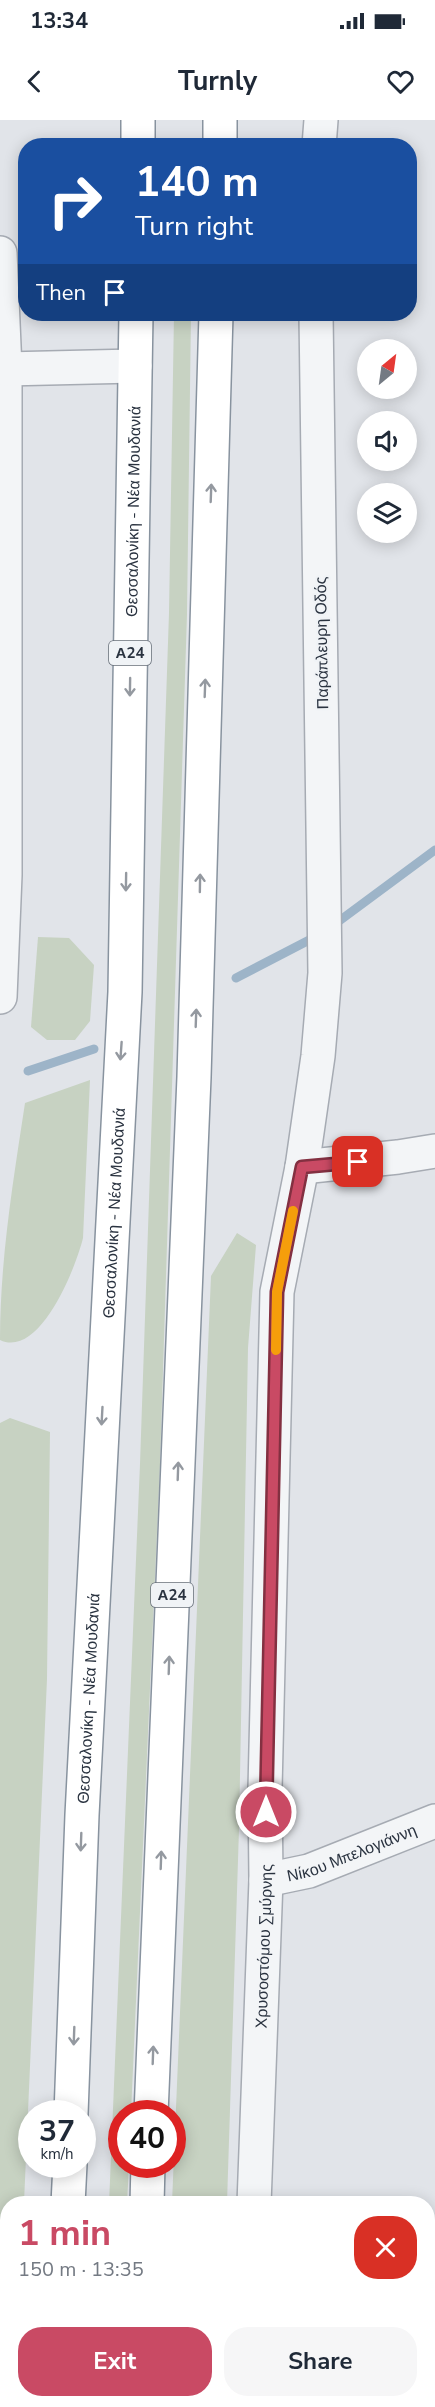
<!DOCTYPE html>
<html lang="en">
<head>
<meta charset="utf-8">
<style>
	body { margin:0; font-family:"Nunito Sans",sans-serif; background:#f6f6f7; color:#1f2937; height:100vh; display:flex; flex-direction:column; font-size:22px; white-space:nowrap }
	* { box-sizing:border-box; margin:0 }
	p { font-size:20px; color:#747a83 }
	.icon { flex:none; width:33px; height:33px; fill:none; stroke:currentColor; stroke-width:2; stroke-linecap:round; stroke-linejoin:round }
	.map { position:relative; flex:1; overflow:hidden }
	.panel { position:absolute; left:0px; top:2076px; width:435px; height:212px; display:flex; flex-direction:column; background:#fff; border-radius:24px 24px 0 0; box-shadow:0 3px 15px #0003 }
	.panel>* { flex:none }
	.guide { position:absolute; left:18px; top:18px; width:399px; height:183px; border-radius:24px; box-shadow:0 3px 15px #0003; background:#1a4fa0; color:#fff; overflow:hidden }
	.needle { width:39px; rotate:29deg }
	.controls { position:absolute; left:357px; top:219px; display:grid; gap:12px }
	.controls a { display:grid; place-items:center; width:60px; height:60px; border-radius:50%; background:#fff; box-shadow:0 3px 15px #0003; font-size:30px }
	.speed { position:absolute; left:18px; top:1980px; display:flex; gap:12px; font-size:30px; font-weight:700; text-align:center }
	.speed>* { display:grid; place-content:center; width:78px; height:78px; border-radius:50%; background:#fff; box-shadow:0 3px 15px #0003; line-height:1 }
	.speed small { font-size:15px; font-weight:400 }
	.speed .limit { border:9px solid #d22; background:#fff; color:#111 }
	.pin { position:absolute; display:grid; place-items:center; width:51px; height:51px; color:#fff; margin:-26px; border-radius:12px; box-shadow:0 3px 9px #0006 }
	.me { position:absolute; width:66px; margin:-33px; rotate:0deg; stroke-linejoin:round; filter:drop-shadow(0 0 4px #0008) }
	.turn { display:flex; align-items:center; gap:21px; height:126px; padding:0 18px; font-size:27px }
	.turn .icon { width:78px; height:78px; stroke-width:2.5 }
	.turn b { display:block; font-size:42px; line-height:51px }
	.then { display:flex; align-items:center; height:57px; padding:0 18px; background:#0003; gap:12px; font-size:22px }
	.round { display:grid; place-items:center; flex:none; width:63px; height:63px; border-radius:24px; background:#f6f6f7 }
	.summary { display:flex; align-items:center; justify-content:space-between; height:102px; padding:0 18px }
	h1 { font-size:36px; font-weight:700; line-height:45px; color:#c94a64 }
	.button { display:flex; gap:12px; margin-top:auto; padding:12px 18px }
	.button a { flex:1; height:69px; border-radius:24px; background:#c94a64; color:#fff; font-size:24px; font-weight:700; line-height:69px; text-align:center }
	.button a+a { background:#f6f6f7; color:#1f2937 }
	.status { display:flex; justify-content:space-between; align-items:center; height:42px; padding:0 30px; background:#fff; direction:ltr }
	.status svg { height:16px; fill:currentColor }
	header { display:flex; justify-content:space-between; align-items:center; height:78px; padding:0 18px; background:#fff; font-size:27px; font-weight:700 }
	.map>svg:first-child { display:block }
	.green { fill:#c7d2c2 }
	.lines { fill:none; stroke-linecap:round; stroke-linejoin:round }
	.stream { stroke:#9db4c8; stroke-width:9 }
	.minor-casing { stroke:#a6abb3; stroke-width:36 }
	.highway-casing { stroke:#88939f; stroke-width:36 }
	.minor { stroke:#f3f5f7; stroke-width:33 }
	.highway { stroke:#fff; stroke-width:33 }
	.oneway { stroke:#9499a0 }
	.route-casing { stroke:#833041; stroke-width:15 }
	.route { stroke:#c94a64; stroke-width:10 }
	.slow { stroke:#f59e0b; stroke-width:10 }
	.labels { text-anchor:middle; stroke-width:4.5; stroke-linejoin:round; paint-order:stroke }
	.shield { fill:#f0f3f6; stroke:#656d77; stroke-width:1.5 }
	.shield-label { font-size:15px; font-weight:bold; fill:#2a3340 }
	.street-label { font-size:16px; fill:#2a3340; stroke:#f0f3f6 }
</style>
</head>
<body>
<div class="status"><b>13:34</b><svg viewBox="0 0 49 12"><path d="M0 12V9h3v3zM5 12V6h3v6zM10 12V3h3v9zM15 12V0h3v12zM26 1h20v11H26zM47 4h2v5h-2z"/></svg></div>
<header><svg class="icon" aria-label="back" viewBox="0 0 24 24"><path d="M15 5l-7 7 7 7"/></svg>Turnly<svg class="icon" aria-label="heart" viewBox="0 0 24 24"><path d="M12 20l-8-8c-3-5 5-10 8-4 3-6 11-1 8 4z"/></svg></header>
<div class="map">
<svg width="435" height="2287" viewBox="0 0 435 2287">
	<rect width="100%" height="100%" fill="#e1e4e9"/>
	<g class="green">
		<polygon points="174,194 191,194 187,494 160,1345 131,1993 122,1994 122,2044 129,2045 127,2083 109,2084 140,1344 169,493"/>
		<polygon points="38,817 69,818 94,845 90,901 75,920 47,920 31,907"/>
		<path d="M90,960L83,1118C76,1147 40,1239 0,1220C0,1140 13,1062 25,983Z"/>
		<polygon points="237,1113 256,1125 248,1228 239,1709 227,2083 172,2083 211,1156"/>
		<polygon points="10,1298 50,1312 47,1559 24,2083 8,2084 8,2280 15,2280 15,2287 0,2287 0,1303"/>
		<rect x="164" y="2280" width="58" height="7"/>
	</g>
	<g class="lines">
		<g class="stream">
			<polyline points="331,807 435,730"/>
			<polyline points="236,858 317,816"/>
			<polyline points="28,951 94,929"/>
		</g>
		<defs>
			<g id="minor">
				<polyline points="319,26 321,0"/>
				<polyline points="0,133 5,249 5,755 0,877"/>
				<polyline points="5,249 135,246"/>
				<polyline points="302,1047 398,1037 435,1031"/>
				<path id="s1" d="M266,1760L309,1751L435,1701"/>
				<path id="s2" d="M254,2084L266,1760L265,1669L277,1172L302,1047L318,936L325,853L316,194"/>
				<polyline points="428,2206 435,2203"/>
				<polyline points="248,2287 248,2280"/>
			</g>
			<g id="highway">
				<polyline points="138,0 138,26"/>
				<polyline points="220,0 220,26"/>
				<path id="s3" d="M71,1994L82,1695L125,872L136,194"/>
				<polyline points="151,1994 194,957 216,194"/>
				<polyline points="68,2084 70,2044"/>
				<polyline points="147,2084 148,2044"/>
				<polyline points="61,2287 61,2280"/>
				<polyline points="138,2287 139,2280"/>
			</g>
		</defs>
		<use href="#minor" class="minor-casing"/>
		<use href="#highway" class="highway-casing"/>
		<use href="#minor" class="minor"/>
		<use href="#highway" class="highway"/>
	</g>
	<defs><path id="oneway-shaft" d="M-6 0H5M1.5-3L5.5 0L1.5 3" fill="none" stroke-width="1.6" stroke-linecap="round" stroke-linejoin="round" transform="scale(1.5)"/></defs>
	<g class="oneway">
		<use href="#oneway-shaft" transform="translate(211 373) rotate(-88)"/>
		<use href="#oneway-shaft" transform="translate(130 567) rotate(91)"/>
		<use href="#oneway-shaft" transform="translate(205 568) rotate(-88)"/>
		<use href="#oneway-shaft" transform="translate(126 762) rotate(91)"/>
		<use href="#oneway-shaft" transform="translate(200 763) rotate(-89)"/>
		<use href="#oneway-shaft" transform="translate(196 898) rotate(-88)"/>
		<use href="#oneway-shaft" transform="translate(121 931) rotate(94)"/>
		<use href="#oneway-shaft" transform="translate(102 1296) rotate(93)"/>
		<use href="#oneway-shaft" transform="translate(178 1351) rotate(-88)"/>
		<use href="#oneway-shaft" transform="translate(169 1545) rotate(-88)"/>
		<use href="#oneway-shaft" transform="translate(81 1722) rotate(92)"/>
		<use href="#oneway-shaft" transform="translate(161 1740) rotate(-88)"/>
		<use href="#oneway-shaft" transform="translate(74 1916) rotate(92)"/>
		<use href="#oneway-shaft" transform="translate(153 1935) rotate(-88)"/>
	</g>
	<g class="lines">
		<defs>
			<polyline id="route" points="266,1692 277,1172 302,1047 358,1042"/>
		</defs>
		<use href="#route" class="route-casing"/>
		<use href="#route" class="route"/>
		<polyline class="slow" points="276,1230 277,1172 293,1091"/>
	</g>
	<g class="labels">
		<g class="shield">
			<rect x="109" y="521" width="42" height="24" rx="4.5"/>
			<rect x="151" y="1463" width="42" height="24" rx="4.5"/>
		</g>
		<g class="shield-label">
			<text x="130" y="538">Α24</text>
			<text x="172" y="1480">Α24</text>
		</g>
		<g class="street-label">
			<text dy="6" stroke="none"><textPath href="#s3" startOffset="1604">Θεσσαλονίκη - Νέα Μουδανιά</textPath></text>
			<text transform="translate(321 523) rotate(-91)" y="6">Παράπλευρη Οδός</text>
			<text dy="6" stroke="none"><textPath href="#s3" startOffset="902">Θεσσαλονίκη - Νέα Μουδανιά</textPath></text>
			<text dy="6" stroke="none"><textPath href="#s3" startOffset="416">Θεσσαλονίκη - Νέα Μουδανιά</textPath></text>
			<text dy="6" stroke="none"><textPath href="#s1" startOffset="90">Νίκου Μπελογιάννη</textPath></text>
			<text dy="6" stroke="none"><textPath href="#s2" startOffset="258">Χρυσοστόμου Σμύρνης</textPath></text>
		</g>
	</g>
</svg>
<div class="controls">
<a><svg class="needle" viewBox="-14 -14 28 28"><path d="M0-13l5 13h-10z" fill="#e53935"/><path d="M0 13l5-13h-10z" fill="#747a83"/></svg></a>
<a><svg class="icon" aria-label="sound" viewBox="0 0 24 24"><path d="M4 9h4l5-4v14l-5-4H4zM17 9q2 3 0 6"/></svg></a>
<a><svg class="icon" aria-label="layers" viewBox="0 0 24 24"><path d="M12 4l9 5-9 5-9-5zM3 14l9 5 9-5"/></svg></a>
</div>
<div class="speed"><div>37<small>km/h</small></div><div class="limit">40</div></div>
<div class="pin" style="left:358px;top:1042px;background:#d93025"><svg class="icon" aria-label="arrive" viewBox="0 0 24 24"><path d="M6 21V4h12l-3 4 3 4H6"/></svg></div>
<svg class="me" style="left:266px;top:1692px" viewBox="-20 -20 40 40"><circle r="17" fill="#c94a64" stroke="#fff" stroke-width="3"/><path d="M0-11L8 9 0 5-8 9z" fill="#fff"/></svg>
<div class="guide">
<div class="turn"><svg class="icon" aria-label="right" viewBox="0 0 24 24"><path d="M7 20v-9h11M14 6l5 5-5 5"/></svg><div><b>140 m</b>Turn right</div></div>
<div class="then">Then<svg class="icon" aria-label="arrive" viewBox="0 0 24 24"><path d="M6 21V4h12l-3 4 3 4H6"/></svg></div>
</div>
<section class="panel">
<div class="summary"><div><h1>1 min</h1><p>150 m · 13:35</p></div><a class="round" style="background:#d93025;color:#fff"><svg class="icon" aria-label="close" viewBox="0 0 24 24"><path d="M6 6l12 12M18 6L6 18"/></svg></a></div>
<div class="button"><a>Exit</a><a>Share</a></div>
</section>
</div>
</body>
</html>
